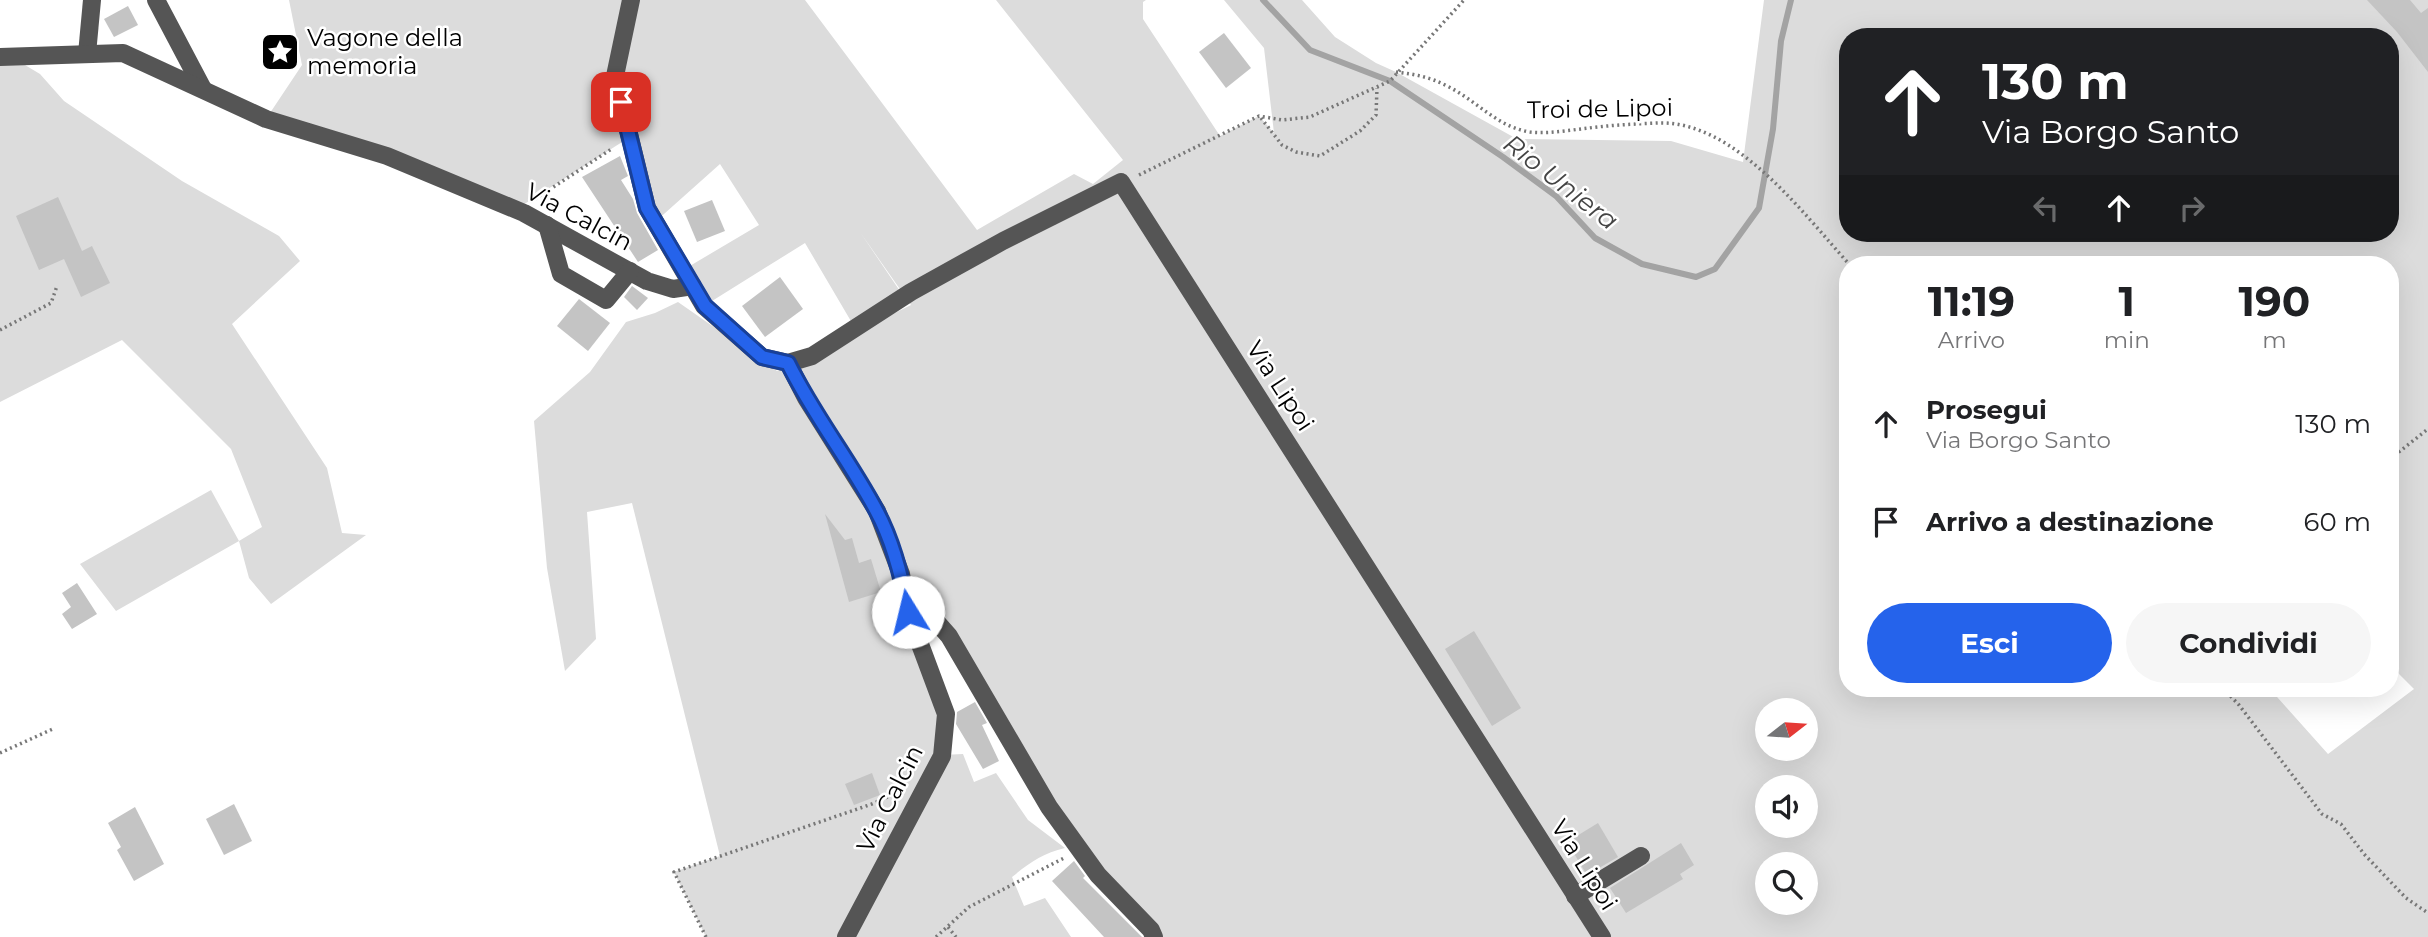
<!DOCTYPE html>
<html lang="it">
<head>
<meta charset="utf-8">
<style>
	body { margin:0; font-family:Montserrat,sans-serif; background:#f6f6f6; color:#202124; height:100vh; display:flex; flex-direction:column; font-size:26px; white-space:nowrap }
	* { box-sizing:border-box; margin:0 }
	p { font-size:23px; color:#757577 }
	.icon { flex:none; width:38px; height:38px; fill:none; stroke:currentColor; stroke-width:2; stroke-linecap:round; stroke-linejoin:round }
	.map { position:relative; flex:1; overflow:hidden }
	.drawer { position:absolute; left:1839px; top:256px; width:560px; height:441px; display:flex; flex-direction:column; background:#fff; border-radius:28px; box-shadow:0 7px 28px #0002 }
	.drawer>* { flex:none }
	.top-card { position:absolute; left:1839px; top:28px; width:560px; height:214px; border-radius:28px; box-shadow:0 7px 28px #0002; background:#202124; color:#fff; overflow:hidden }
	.needle { width:46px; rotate:73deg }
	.controls { position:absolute; left:1755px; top:698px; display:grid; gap:14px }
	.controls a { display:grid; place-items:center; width:63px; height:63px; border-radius:50%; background:#fff; box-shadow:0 7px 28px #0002; font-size:35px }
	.pin { position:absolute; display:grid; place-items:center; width:60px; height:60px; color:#fff; margin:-30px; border-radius:14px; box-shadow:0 4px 10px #0006 }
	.me { position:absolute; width:77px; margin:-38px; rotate:351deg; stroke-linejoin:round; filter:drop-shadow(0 0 5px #0008) }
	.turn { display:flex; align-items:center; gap:24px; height:147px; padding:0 28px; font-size:32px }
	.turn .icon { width:91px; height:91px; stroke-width:2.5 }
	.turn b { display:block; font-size:49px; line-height:60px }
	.lanes { display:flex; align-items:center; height:66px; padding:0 28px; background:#0003; justify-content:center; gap:35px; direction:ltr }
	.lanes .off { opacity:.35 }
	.eta { display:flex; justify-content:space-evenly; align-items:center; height:119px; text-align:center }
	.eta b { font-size:42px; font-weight:700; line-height:49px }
	.action { display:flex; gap:14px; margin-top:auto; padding:14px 28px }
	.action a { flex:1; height:80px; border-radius:42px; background:#2563eb; color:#fff; font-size:28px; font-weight:700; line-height:80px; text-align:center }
	.action a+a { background:#f6f6f6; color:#202124 }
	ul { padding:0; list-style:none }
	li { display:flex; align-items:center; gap:21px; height:98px; padding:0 28px }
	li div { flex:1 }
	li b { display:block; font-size:26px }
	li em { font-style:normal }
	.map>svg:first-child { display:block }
	.green { fill:#dcdcdc; fill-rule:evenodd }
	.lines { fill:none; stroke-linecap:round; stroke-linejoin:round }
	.stream { stroke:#a3a3a3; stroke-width:6 }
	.building { fill:#c4c4c4 }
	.path { stroke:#777; stroke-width:3.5; stroke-dasharray:2 3.5; stroke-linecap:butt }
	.minor { stroke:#555; stroke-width:18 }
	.route-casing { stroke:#184099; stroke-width:18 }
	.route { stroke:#2563eb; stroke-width:12 }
	.labels { text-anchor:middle; stroke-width:5; stroke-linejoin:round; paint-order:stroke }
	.poi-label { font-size:24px; fill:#000; stroke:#fff; text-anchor:start }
	.street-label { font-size:24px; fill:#000; stroke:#fff }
	.water-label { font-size:26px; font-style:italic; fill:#444; stroke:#fff }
</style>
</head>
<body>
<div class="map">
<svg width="2428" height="937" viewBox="0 0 2428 937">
	<rect width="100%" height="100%" fill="#fff"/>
	<g class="green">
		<path d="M289,0H805L977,230L1074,174L1093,184L1123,160L996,0H1146L1143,2V19L1220,136L1259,116L1274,133L1264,48L1224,0H1302L1335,37L1376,63L1396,72L1517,139L1671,141L1743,162L1764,0H2428V937H1154L1098,875L933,618L904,586L946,714L942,755L963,754L974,782L996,773L1028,820L1065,848C1043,853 1029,863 1012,877L1024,906L1045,898L1071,937H706L674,872L720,856L632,503L587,512L596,639L565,671L547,568L534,421L590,372L626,322L655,313L678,302L777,371L911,305L860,232L904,297L855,328L805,243L704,306L683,270L759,225L720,164L655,222L630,137L515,210L266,119L302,65ZM1848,37H2390V233H1848ZM1848,264H2390L2391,666L2414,689L2328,754L2269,688H1848ZM1768,710H1806V749H1768ZM1768,788H1806V826H1768ZM1768,864H1806V903H1768Z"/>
		<polygon points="10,56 40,74 64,101 182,181 279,236 300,261 232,324 327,468 342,533 366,535 271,604 249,578 239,541 116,611 80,564 211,490 239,541 262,527 231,449 122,340 0,402 0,57"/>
	</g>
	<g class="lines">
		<polyline class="stream" points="1263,0 1310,50 1390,81 1503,157 1556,196 1595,238 1642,264 1696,277 1715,269 1759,208 1773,129 1781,41 1791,0"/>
	</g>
	<g class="building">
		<polygon points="2367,0 2410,0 2421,13 2428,8 2428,72 2397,32"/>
		<polygon points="128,6 138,25 114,37 104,19"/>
		<polygon points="1224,33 1251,68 1226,88 1199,52"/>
		<polygon points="620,156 628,176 621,180 633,199 637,213 658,250 638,262 582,177"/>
		<polygon points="58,197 82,251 92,246 110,283 81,297 64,259 39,270 16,216"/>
		<polygon points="712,200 725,231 697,242 684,211"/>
		<polygon points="780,277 803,309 765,337 742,306"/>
		<polygon points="632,286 648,298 637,310 624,297"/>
		<polygon points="579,299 610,323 588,351 557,326"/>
		<polygon points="825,514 845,540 852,538 859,563 871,559 881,592 849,602"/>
		<polygon points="77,583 97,614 72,629 62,614 71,607 62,593"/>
		<polygon points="1474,631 1521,708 1492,726 1445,649"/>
		<polygon points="975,702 987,723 982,725 999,761 983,769 956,724 957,712"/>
		<polygon points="872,773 880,795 854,805 845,784"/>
		<polygon points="234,804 252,841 224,855 206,819"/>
		<polygon points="135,807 164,864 134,881 117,850 121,847 108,823"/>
		<polygon points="1598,823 1618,857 1587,875 1567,842"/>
		<polygon points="1681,843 1694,865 1680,874 1683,879 1626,913 1610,888"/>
		<polygon points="1074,861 1085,876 1083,878 1142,937 1104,937 1052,881"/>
	</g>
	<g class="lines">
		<g class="path">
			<path d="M1396,72C1414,74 1430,77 1447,86C1476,100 1497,127 1530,132C1550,134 1570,130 1589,128C1612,125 1635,124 1658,123C1734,120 1802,212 1849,264"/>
			<polyline points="1261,118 1282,145 1296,152 1320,156 1360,131 1376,115 1377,88"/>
			<polyline points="1139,175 1259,116 1282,120 1310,117 1390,81 1464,0"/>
			<polyline points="535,199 613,148"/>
			<polyline points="0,330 51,303 57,286"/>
			<polyline points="2390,459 2428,429"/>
			<polyline points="2223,688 2239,705 2322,814 2341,824 2364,854 2406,898 2428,913"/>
			<polyline points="0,753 55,728"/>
			<polyline points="948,927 956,937"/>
			<polyline points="706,937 674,872 872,804 901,791"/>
			<polyline points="936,937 969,907 1064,858"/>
		</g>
		<g class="minor">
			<polyline points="156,0 203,89"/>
			<polyline points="631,0 615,76 647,208 704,306 762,357 788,363 812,356 911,292 1003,241 1121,182 1602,937"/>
			<polyline points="87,54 92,0"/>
			<polyline points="0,57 123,53 266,119 387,156 524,213 647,281 673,289 693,286"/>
			<polyline points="547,225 561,274 606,300 630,271"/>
			<polyline points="788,363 806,398 877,511 901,574 908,612 946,714 942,756 846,937"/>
			<polyline points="903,584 949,636 1049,807 1098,875 1151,930 1154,937"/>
			<polyline points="1575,896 1641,856"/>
		</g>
	</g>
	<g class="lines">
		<defs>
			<path id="route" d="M621,102L647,208L705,306L762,357L788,363C814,416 849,459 876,510C893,541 902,577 908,612"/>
		</defs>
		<use href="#route" class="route-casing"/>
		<use href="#route" class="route"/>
	</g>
	<defs>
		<symbol id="sight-square" viewBox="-11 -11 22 22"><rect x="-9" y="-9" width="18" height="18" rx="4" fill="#000" stroke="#fff"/><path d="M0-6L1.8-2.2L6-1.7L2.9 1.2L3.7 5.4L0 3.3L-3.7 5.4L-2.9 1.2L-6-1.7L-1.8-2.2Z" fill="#fff"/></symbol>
	</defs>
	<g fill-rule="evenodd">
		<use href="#sight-square" x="258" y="30" width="44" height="44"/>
	</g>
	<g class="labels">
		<g class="poi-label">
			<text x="307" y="46">Vagone della<tspan x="307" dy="28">memoria</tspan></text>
		</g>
		<g class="street-label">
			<text transform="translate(1600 109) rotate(-1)" y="8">Troi de Lipoi</text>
			<text transform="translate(579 217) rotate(28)" y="8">Via Calcin</text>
			<text transform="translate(1280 386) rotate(57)" y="8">Via Lipoi</text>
			<text transform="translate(890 799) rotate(-63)" y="8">Via Calcin</text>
			<text transform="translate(1584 865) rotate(58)" y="8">Via Lipoi</text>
		</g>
		<g class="water-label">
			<text transform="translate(1561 182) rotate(38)" y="9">Rio Uniera</text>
		</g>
	</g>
</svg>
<div class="controls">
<a><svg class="needle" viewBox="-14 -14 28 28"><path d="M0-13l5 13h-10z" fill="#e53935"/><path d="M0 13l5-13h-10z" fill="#757577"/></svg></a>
<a><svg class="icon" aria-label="sound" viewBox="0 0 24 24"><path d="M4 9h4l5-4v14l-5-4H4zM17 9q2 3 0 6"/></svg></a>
<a><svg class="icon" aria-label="search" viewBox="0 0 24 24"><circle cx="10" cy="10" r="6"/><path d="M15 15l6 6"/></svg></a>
</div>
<div class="pin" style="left:621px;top:102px;background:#d93025"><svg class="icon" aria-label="arrive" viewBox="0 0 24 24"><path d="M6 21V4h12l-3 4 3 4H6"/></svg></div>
<svg class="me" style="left:908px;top:612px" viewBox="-20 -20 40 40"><circle r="19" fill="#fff"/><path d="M0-13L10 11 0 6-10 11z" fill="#2563eb"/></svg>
<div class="top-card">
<div class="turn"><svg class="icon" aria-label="ahead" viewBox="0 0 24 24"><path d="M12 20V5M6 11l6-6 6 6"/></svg><div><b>130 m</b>Via Borgo Santo</div></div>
<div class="lanes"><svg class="icon off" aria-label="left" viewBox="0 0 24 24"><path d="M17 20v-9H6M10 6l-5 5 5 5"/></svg><svg class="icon" aria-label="ahead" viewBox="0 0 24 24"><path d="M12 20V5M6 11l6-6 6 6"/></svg><svg class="icon off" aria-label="right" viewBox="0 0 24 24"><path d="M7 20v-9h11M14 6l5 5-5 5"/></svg></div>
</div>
<section class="drawer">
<div class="eta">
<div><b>11:19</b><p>Arrivo</p></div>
<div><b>1</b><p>min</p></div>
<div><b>190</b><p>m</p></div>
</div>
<ul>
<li><svg class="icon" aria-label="ahead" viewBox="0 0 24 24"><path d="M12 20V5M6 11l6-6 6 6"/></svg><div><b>Prosegui</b><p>Via Borgo Santo</p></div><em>130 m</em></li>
<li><svg class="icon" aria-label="arrive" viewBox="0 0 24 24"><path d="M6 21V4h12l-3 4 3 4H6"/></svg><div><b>Arrivo a destinazione</b></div><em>60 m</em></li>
</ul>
<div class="action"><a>Esci</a><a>Condividi</a></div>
</section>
</div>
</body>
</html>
